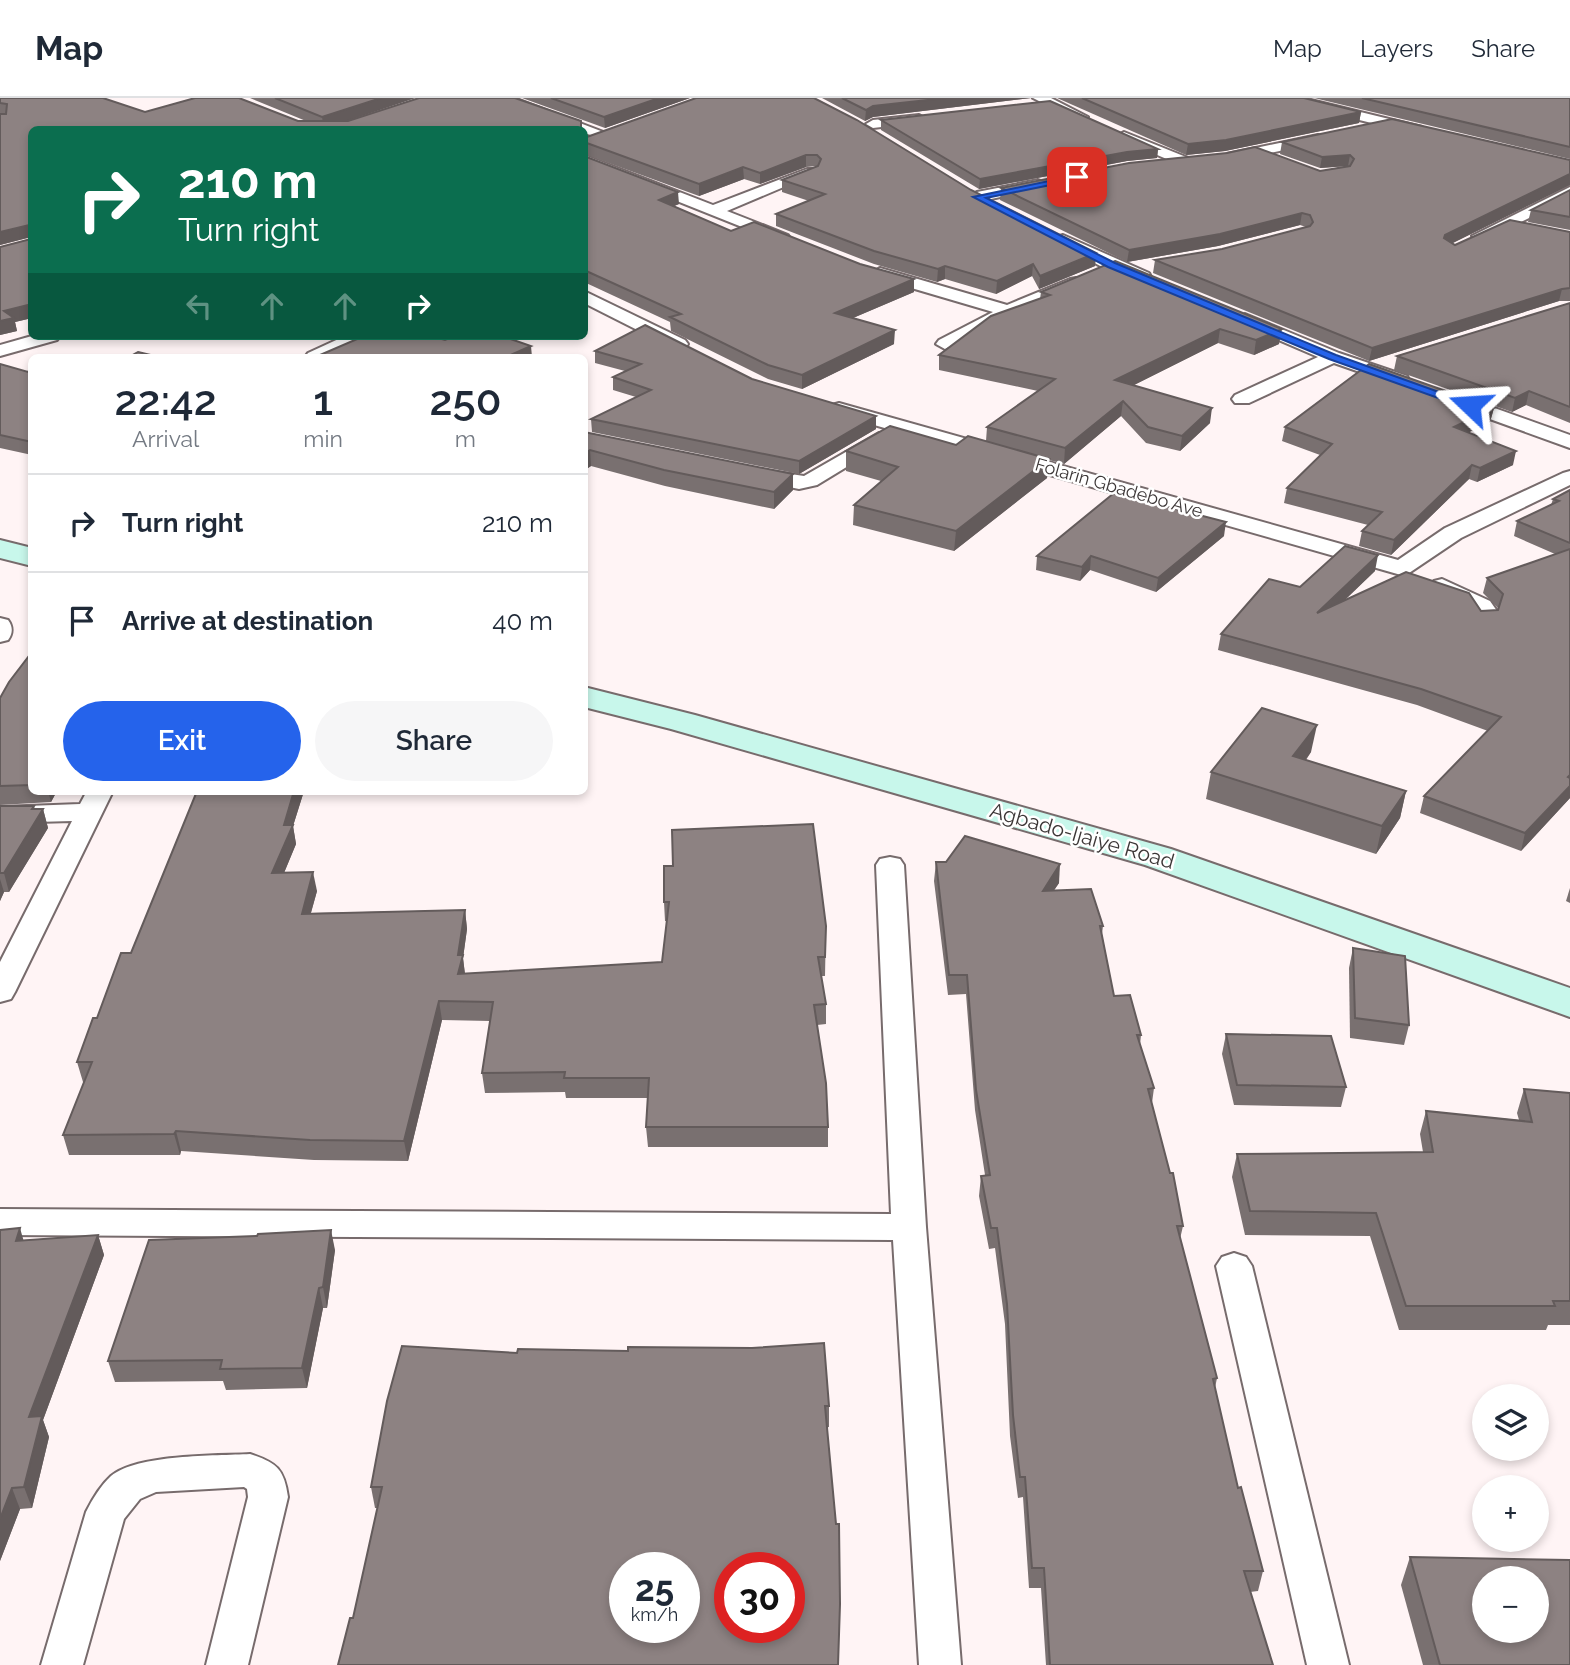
<!DOCTYPE html>
<html lang="en">
<head>
<meta charset="utf-8">
<style>
	body { margin:0; font-family:Raleway,sans-serif; background:#f6f6f7; color:#1f2937; height:100vh; display:flex; flex-direction:column; font-size:26px; white-space:nowrap }
	* { box-sizing:border-box; margin:0 }
	p { font-size:23px; color:#747a83 }
	.icon { flex:none; width:38px; height:38px; fill:none; stroke:currentColor; stroke-width:2; stroke-linecap:round; stroke-linejoin:round }
	.map { position:relative; flex:1; overflow:hidden }
	.panel { position:absolute; left:28px; top:256px; width:560px; height:441px; display:flex; flex-direction:column; background:#fff; border-radius:10px; box-shadow:0 4px 10px #0003 }
	.panel>* { flex:none }
	.banner { position:absolute; left:28px; top:28px; width:560px; height:214px; border-radius:10px; box-shadow:0 4px 10px #0003; background:#0b6e4f; color:#fff; overflow:hidden }
	.controls { position:absolute; left:1472px; top:1286px; display:grid; gap:14px }
	.controls a { display:grid; place-items:center; width:77px; height:77px; border-radius:50%; background:#fff; box-shadow:0 4px 10px #0003; font-size:35px }
	.speed { position:absolute; left:609px; top:1454px; display:flex; gap:14px; font-size:35px; font-weight:700; text-align:center }
	.speed>* { display:grid; place-content:center; width:91px; height:91px; border-radius:50%; background:#fff; box-shadow:0 4px 10px #0003; line-height:1 }
	.speed small { font-size:18px; font-weight:400 }
	.speed .limit { border:10px solid #d22; background:#fff; color:#111 }
	.pin { position:absolute; display:grid; place-items:center; width:60px; height:60px; color:#fff; margin:-30px; border-radius:14px; box-shadow:0 4px 10px #0006 }
	.me { position:absolute; width:77px; margin:-38px; rotate:290deg; stroke-linejoin:round; filter:drop-shadow(0 0 5px #0008) }
	.turn { display:flex; align-items:center; gap:24px; height:147px; padding:0 35px; font-size:32px }
	.turn .icon { width:91px; height:91px; stroke-width:2.5 }
	.turn b { display:block; font-size:49px; line-height:60px }
	.lanes { display:flex; align-items:center; height:66px; padding:0 35px; background:#0003; justify-content:center; gap:35px; direction:ltr }
	.lanes .off { opacity:.35 }
	.eta { display:flex; justify-content:space-evenly; align-items:center; height:119px; text-align:center }
	.eta b { font-size:42px; font-weight:600; line-height:49px }
	.action { display:flex; gap:14px; margin-top:auto; padding:14px 35px }
	.action a { flex:1; height:80px; border-radius:42px; background:#2563eb; color:#fff; font-size:28px; font-weight:600; line-height:80px; text-align:center }
	.action a+a { background:#f6f6f7; color:#1f2937 }
	ul { padding:0; list-style:none }
	li { display:flex; align-items:center; gap:21px; height:98px; padding:0 35px; border-top:2px solid #e0e1e3 }
	li div { flex:1 }
	li b { display:block; font-size:26px }
	li em { font-style:normal }
	header { display:flex; align-items:center; gap:42px; box-sizing:border-box; height:98px; padding:0 35px; background:#fff; border-bottom:2px solid #e0e1e3 }
	header strong { font-size:33px }
	nav { display:flex; gap:38px; margin-inline-start:auto; font-size:24px }
	.map>svg:first-child { display:block }
	.lines { fill:none; stroke-linecap:round; stroke-linejoin:round }
	.street-casing { stroke:#776b6c; stroke-width:4 }
	.secondary-casing { stroke:#776b6c; stroke-width:4 }
	.street { fill:#fff; fill-rule:evenodd }
	.secondary { fill:#c8f7eb; fill-rule:evenodd }
	.wall { fill:#797070 }
	.shaded-wall { fill:#635b5b }
	.building { fill:#8d8282; stroke:#635b5b; stroke-width:2; fill-rule:evenodd }
	.route { fill:#2563eb; stroke:#184099; stroke-width:2 }
	.labels { text-anchor:middle; stroke-width:5; stroke-linejoin:round; paint-order:stroke }
	.far-street-label { font-size:18px; fill:#3c3737; stroke:#fff }
	.street-label { font-size:21px; fill:#3c3737; stroke:#fff }
</style>
</head>
<body>
<header>
<strong>Map</strong>
<nav><a>Map</a><a>Layers</a><a>Share</a></nav>
</header>
<div class="map">
<svg width="1570" height="1567" viewBox="0 0 1570 1567">
	<rect width="100%" height="100%" fill="#fff4f5"/>
	<g class="lines">
		<defs>
			<g id="street">
				<polygon points="494,0 514,0 614,38 612,41 607,42 584,35 584,32 576,32"/>
				<polygon points="1033,0 1051,0 1088,19 1086,22 1076,22"/>
				<polygon points="1279,0 1303,0 1422,29 1424,32 1417,36 1281,3"/>
				<polygon points="919,17 926,21 924,24 873,30 866,26 873,22"/>
				<polygon points="1124,34 1191,61 1193,64 1186,68 1181,67 1119,41 1117,38"/>
				<polygon points="1318,37 1323,38 1323,44 1227,64 1220,60 1227,56"/>
				<polygon points="584,57 713,107 807,71 817,71 819,74 727,113 788,137 790,140 782,145 584,66"/>
				<polygon points="1038,82 1043,84 1046,87 1043,90 977,104 969,99 977,94"/>
				<polygon points="1570,89 1570,100 1486,141 1474,141 1472,138"/>
				<polygon points="1063,137 1149,175 1151,179 1143,184 1106,171 1057,145 1055,142 1057,139"/>
				<polygon points="880,170 1007,207 1070,181 1076,180 1084,185 1082,189 1014,217 945,251 936,246 939,242 993,214 874,179 872,175"/>
				<polygon points="584,193 685,242 688,246 685,250 673,250 584,205"/>
				<polygon points="1245,216 1339,255 1407,278 1409,282 1400,288 1334,265 1249,305 1235,305 1232,301 1235,297 1318,259 1239,225 1236,221"/>
				<polygon points="32,238 60,238 57,242 0,258 0,247"/>
				<polygon points="345,238 368,238 365,242 329,259 305,259 308,255"/>
				<polygon points="1458,297 1570,337 1570,350 1451,307 1448,303"/>
				<polygon points="839,305 1398,462 1445,430 1563,375 1570,373 1570,387 1461,440 1409,475 1401,477 832,315 829,311 832,307"/>
				<polygon points="879,335 886,337 889,341 886,345 817,387 799,391 750,381 747,377 750,373 757,371 804,378"/>
				<polygon points="1442,481 1490,503 1497,513 1493,526 1477,526 1473,521 1474,513 1434,493 1431,488 1434,483"/>
				<path d="M0,520L8,522C13,529 13,535 8,542L0,544Z"/>
				<polygon points="87,693 113,693 15,894 11,901 0,904 0,864 72,723 0,725 0,709 80,706"/>
				<polygon points="890,759 900,761 904,767 926,1129 961,1567 919,1567 893,1142 0,1137 0,1111 891,1116 876,767 880,761"/>
				<polygon points="1234,1155 1246,1159 1252,1168 1349,1567 1307,1567 1216,1168 1222,1159"/>
				<path d="M250,1356C277,1365 284,1371 288,1399L248,1567H206L248,1399L247,1391L244,1389L156,1394L140,1401L124,1421L83,1567H41L86,1414C92,1402 101,1387 111,1378C138,1356 215,1358 250,1356Z"/>
			</g>
			<g id="secondary">
				<polygon points="0,442 32,450 32,468 0,460"/>
				<polygon points="584,589 695,617 1171,751 1570,890 1570,919 1145,767 671,631 584,609"/>
			</g>
		</defs>
		<use href="#street" class="street-casing"/>
		<use href="#secondary" class="secondary-casing"/>
		<use href="#street" class="street"/>
		<use href="#secondary" class="secondary"/>
	</g>
	<g class="wall">
		<polygon points="0,0 145,14 306,23 250,0 415,0 345,23 581,23 32,32 32,220 15,224 17,233 0,237 0,149 31,141 31,139 0,147 3,16 0,15"/>
		<polygon points="522,0 690,0 605,30"/>
		<polygon points="696,0 971,92 1096,155 1095,168 1039,191 1032,178 996,196 945,181 937,184 874,166 776,128 776,116 809,103 782,94 782,82 817,68 806,69 760,86 744,81 699,98 584,56 584,40"/>
		<polygon points="822,0 1031,0 873,19 865,23"/>
		<polygon points="1057,0 1304,0 1361,14 1359,25 1225,53 1186,57"/>
		<polygon points="1314,0 1570,0 1570,61"/>
		<polygon points="881,22 1158,51 1157,60 1127,63 979,91 881,32"/>
		<polygon points="1282,44 1570,62 1570,87 1452,145 1455,147 1570,134 1570,203 1559,203 1369,263 1153,175 1155,162 1222,151 1306,129 1300,127 1218,148 1127,164 1000,102 1001,90 1320,73 1347,68 1320,70 1280,56"/>
		<polygon points="584,58 679,106 674,108 731,133 914,194 853,220 894,246 802,291 768,281 671,233 670,224 584,184"/>
		<polygon points="1570,92 1570,132 1528,124 1531,112"/>
		<polygon points="1115,163 1279,246 1254,257 1218,245 1134,287 1210,325 1180,353 1146,345 1121,318 1064,366 1049,362 1047,380 954,453 853,427 854,407 881,383 846,373 846,353 956,347 986,343 987,329 1038,293 939,272 939,257 1040,201 1041,194"/>
		<polygon points="1570,205 1570,325 1526,307 1512,314 1394,272 1397,258"/>
		<polygon points="595,253 752,281 876,318 876,331 799,376 592,334 591,321 636,299 613,292 613,279 625,273 595,265"/>
		<polygon points="0,266 28,274 32,270 32,357 0,350"/>
		<polygon points="1494,310 1490,324 1469,334 1513,367 1477,384 1469,381 1391,457 1359,448 1362,433 1368,427 1284,405 1287,390 1320,357 1282,343 1285,329"/>
		<polygon points="584,334 793,376 793,392 774,411 665,388 591,368 585,372"/>
		<polygon points="1570,392 1570,700 1521,753 1420,715 1424,698 1488,633 1417,607 1218,552 1221,536 1300,489 1375,473 1343,503 1481,513 1498,512 1499,511 1483,495 1487,480 1555,456 1514,438 1517,423 1551,407 1553,401"/>
		<polygon points="1224,438 1156,494 1090,472 1080,483 1036,472 1037,458"/>
		<polygon points="32,554 32,693 57,693 51,704 0,707 0,600"/>
		<polygon points="1311,654 1306,662 1406,693 1400,720 1376,756 1206,701 1211,674"/>
		<polygon points="197,693 304,693 293,728 296,746 284,775 317,793 311,815 465,812 467,831 463,860 465,876 662,864 667,823 665,823 664,804 664,768 826,828 825,878 821,878 826,906 826,926 817,927 828,1029 828,1049 648,1049 646,1029 648,1000 566,1000 565,994 485,995 482,975 490,923 442,922 408,1063 314,1062 181,1053 180,1057 69,1057 63,1037 84,984 83,984 77,964 97,920 131,855"/>
		<polygon points="0,708 43,711 48,730 9,794 4,794 0,803"/>
		<polygon points="936,764 946,764 1059,785 1053,793 1103,828 1102,836 1114,898 1141,937 1140,947 1154,990 1152,1005 1183,1128 1180,1141 1217,1280 1215,1290 1238,1390 1263,1473 1258,1493 1250,1494 1273,1567 1046,1567 1041,1490 1029,1490 1023,1399 1018,1400 1010,1338 1005,1226 995,1150 989,1151 979,1098 981,1078 985,1077 975,1012 966,896 948,897 934,783"/>
		<polygon points="1570,790 1570,805 1566,803"/>
		<polygon points="1353,850 1409,927 1404,947 1350,940 1349,870"/>
		<polygon points="1226,936 1346,989 1341,1009 1234,1007 1222,956"/>
		<polygon points="1524,991 1570,995 1570,1227 1548,1227 1546,1232 1399,1232 1370,1138 1245,1137 1232,1079 1237,1056 1423,1054 1420,1036 1426,1013 1519,1022 1517,1015"/>
		<polygon points="98,1137 104,1157 43,1322 49,1339 32,1410 20,1411 0,1463 24,1142"/>
		<polygon points="335,1152 327,1210 323,1210 307,1290 226,1292 223,1283 115,1284 108,1263"/>
		<polygon points="829,1308 829,1329 377,1410 375,1410 371,1389"/>
		<polygon points="1410,1459 1570,1567 1423,1567 1401,1487"/>
	</g>
	<g class="shaded-wall">
		<polygon points="381,0 415,0 324,31 322,19"/>
		<polygon points="659,0 690,0 605,30 604,19"/>
		<polygon points="946,0 1031,0 873,19 865,23 866,12 873,8"/>
		<polygon points="1361,14 1359,25 1225,53 1186,57 1188,46"/>
		<polygon points="1158,51 1157,60 1127,63 979,91 980,81 1127,54"/>
		<polygon points="806,57 806,69 760,86 760,75"/>
		<polygon points="1350,57 1348,68 1320,70 1322,59"/>
		<polygon points="743,69 744,81 699,98 699,86"/>
		<polygon points="1570,76 1570,87 1443,150 1441,153 1445,137"/>
		<polygon points="678,94 679,106 660,114 659,102"/>
		<polygon points="1302,115 1300,127 1218,148 1127,164 1129,152"/>
		<polygon points="29,127 31,139 0,147 0,134"/>
		<polygon points="1096,155 1095,168 1039,191 1040,178"/>
		<polygon points="1033,166 1032,178 996,196 997,183"/>
		<polygon points="945,168 945,181 937,184 938,171"/>
		<polygon points="914,181 914,194 834,228 835,215"/>
		<polygon points="1562,191 1559,203 1369,263 1372,250"/>
		<polygon points="32,206 32,220 15,224 17,233 0,237 0,223 4,213"/>
		<polygon points="1220,231 1218,245 1114,297 1115,282"/>
		<polygon points="1282,231 1279,246 1254,257 1256,242"/>
		<polygon points="895,232 894,246 802,291 802,277"/>
		<polygon points="531,248 532,259 506,259"/>
		<polygon points="1529,293 1526,307 1512,314 1515,300"/>
		<polygon points="1123,303 1121,318 1064,366 1065,350"/>
		<polygon points="1212,310 1210,325 1180,353 1182,338"/>
		<polygon points="1494,310 1490,324 1451,343 1454,329"/>
		<polygon points="876,318 876,331 799,376 799,363"/>
		<polygon points="590,352 591,368 585,372 584,356"/>
		<polygon points="1516,353 1513,367 1477,384 1480,370"/>
		<polygon points="1049,361 1047,380 954,453 956,433"/>
		<polygon points="1472,367 1469,381 1391,457 1394,442"/>
		<polygon points="793,376 793,392 774,411 774,394"/>
		<polygon points="1226,424 1224,438 1156,494 1158,480"/>
		<polygon points="1378,457 1375,473 1315,531 1317,515"/>
		<polygon points="1091,458 1090,472 1080,483 1082,469"/>
		<polygon points="1317,627 1311,654 1288,685 1293,658"/>
		<polygon points="1570,677 1570,700 1521,753 1525,735"/>
		<polygon points="48,693 57,693 51,704"/>
		<polygon points="294,693 304,693 293,728 296,746 276,794 272,775 284,727"/>
		<polygon points="1406,693 1400,720 1376,756 1382,728"/>
		<polygon points="34,708 37,721 43,711 48,730 9,794 4,775"/>
		<polygon points="1060,766 1059,785 1041,812 1043,793"/>
		<polygon points="313,774 317,793 305,835 302,816"/>
		<polygon points="0,781 4,794 0,803"/>
		<polygon points="465,812 467,831 463,860 465,877 458,876 458,857"/>
		<polygon points="439,903 442,922 408,1063 404,1043"/>
		<polygon points="176,1033 181,1053 180,1057 174,1036"/>
		<polygon points="20,1130 26,1151 16,1143"/>
		<polygon points="331,1132 335,1152 327,1210 323,1189"/>
		<polygon points="98,1137 104,1157 43,1322 49,1339 32,1410 24,1389 29,1319"/>
		<polygon points="319,1190 323,1210 307,1290 302,1270"/>
		<polygon points="12,1390 20,1411 0,1463 0,1421"/>
	</g>
	<g class="building">
		<polygon points="0,0 103,0 145,14 195,0 239,0 298,23 348,23 419,0 515,0 581,23 581,32 32,32 32,129 29,127 0,134 0,16 6,16 7,6 0,5"/>
		<polygon points="275,0 381,0 322,19"/>
		<polygon points="551,0 659,0 604,19"/>
		<polygon points="696,0 814,0 857,22 971,92 1096,155 1040,178 1033,166 997,183 945,168 938,171 874,153 776,116 825,96 782,82 818,68 821,61 817,57 806,57 760,75 743,69 699,86 584,44 584,40"/>
		<polygon points="842,0 946,0 873,8 866,12"/>
		<polygon points="1082,0 1304,0 1361,14 1226,42 1188,46"/>
		<polygon points="1362,0 1570,0 1570,49"/>
		<polygon points="1050,3 1158,51 1127,54 980,81 881,22"/>
		<polygon points="1392,21 1570,62 1570,76 1445,137 1444,140 1455,147 1510,122 1570,134 1570,190 1562,191 1372,250 1155,162 1222,151 1310,128 1313,124 1310,117 1302,115 1220,136 1129,152 1001,90 1129,65 1227,55 1255,49 1320,73 1350,68 1354,61 1350,57 1322,59 1282,44"/>
		<polygon points="584,58 678,94 659,102 731,133 754,124 860,166 914,181 835,215 895,232 802,277 768,267 670,219 681,216 584,172"/>
		<polygon points="1570,92 1570,119 1531,112"/>
		<polygon points="32,136 32,206 4,213 14,220 0,223 0,149 31,141"/>
		<polygon points="1115,163 1282,231 1256,242 1220,231 1115,282 1212,310 1182,338 1148,329 1123,303 1065,350 987,329 1055,281 939,257 991,218 1050,197 1041,194"/>
		<polygon points="1570,205 1570,309 1529,293 1515,300 1397,258"/>
		<polygon points="645,227 752,281 876,318 799,363 591,321 651,292 613,279 641,266 595,253"/>
		<polygon points="364,238 431,238 445,242 454,238 502,238 531,248 506,259 325,259 320,257"/>
		<polygon points="138,254 159,259 129,259"/>
		<polygon points="0,266 28,274 32,270 32,344 0,337"/>
		<polygon points="1369,266 1494,310 1454,329 1516,353 1480,370 1472,367 1394,442 1362,433 1382,414 1287,390 1332,346 1285,329"/>
		<polygon points="890,328 956,347 968,338 1049,361 956,433 854,407 898,369 846,353"/>
		<polygon points="584,334 793,376 774,394 664,372 590,352 584,356"/>
		<polygon points="1570,392 1570,445 1517,423 1559,403 1553,401"/>
		<polygon points="1114,395 1226,424 1158,480 1091,458 1082,469 1037,458"/>
		<polygon points="1345,448 1378,457 1317,515 1406,474 1469,495 1481,513 1498,512 1503,496 1487,480 1570,451 1570,677 1568,679 1570,680 1570,688 1525,735 1424,698 1501,619 1421,591 1221,536 1269,481 1300,489"/>
		<polygon points="32,554 32,687 0,688 0,600 9,584"/>
		<polygon points="1262,610 1317,627 1293,658 1406,693 1382,728 1211,674"/>
		<polygon points="197,693 294,693 284,727 293,727 272,775 313,774 302,816 465,812 458,857 463,857 458,876 662,864 669,804 664,804 664,768 673,768 672,732 813,726 826,828 825,859 818,859 826,906 814,907 826,985 828,1029 646,1029 649,980 564,980 565,974 482,975 493,904 439,903 404,1043 310,1042 176,1033 174,1036 63,1037 92,964 77,964 93,920 97,920 121,855 131,855"/>
		<polygon points="0,708 34,708 32,711 43,711 4,775 0,775"/>
		<polygon points="965,738 1060,766 1043,793 1091,791 1103,828 1100,828 1114,898 1130,897 1141,937 1137,937 1154,990 1148,991 1170,1075 1173,1075 1183,1128 1177,1128 1217,1280 1213,1281 1238,1390 1241,1389 1263,1473 1244,1473 1273,1567 1050,1567 1044,1470 1032,1470 1025,1379 1020,1379 1013,1317 1007,1206 997,1130 991,1130 981,1078 990,1077 976,992 967,877 949,877 936,764 946,764"/>
		<polygon points="1353,850 1405,858 1409,927 1355,920"/>
		<polygon points="1226,936 1331,938 1346,989 1237,987"/>
		<polygon points="1524,991 1570,995 1570,1203 1553,1203 1555,1208 1406,1208 1376,1115 1250,1113 1237,1056 1433,1054 1426,1013 1532,1024"/>
		<polygon points="20,1130 16,1143 98,1137 29,1319 42,1318 24,1389 12,1390 0,1421 0,1132"/>
		<polygon points="331,1132 323,1189 319,1190 302,1270 220,1271 222,1262 108,1263 149,1142 257,1138 258,1136"/>
		<path d="M824,1245L829,1308H825L836,1426H839L840,1506L838,1567H338L350,1520H353L382,1389H371L387,1303L402,1248L517,1255L518,1251L628,1253V1249L752,1250ZM625,1470H684V1530H625ZM730,1470H789V1530H730Z"/>
		<path d="M1410,1459L1570,1462V1567H1440ZM1484,1480H1536V1533H1484Z"/>
	</g>
	<polygon class="route" points="1077,77 1080,81 986,100 1115,165 1336,257 1475,307 1466,310 1329,261 1108,169 973,99"/>
	<g class="labels">
		<g class="far-street-label">
			<text transform="translate(1119 390) rotate(16)" y="6">Folarin Gbadebo Ave</text>
		</g>
		<g class="street-label">
			<text transform="translate(1082 738) rotate(16)" y="7">Agbado-Ijaiye Road</text>
		</g>
	</g>
</svg>
<div class="controls">
<a><svg class="icon" aria-label="layers" viewBox="0 0 24 24"><path d="M12 4l9 5-9 5-9-5zM3 14l9 5 9-5"/></svg></a>
<a>+</a>
<a>−</a>
</div>
<div class="speed"><div>25<small>km/h</small></div><div class="limit">30</div></div>
<div class="pin" style="left:1077px;top:79px;background:#d93025"><svg class="icon" aria-label="arrive" viewBox="0 0 24 24"><path d="M6 21V4h12l-3 4 3 4H6"/></svg></div>
<svg class="me" style="left:1470px;top:307px" viewBox="-20 -20 40 40"><path d="M0-17L14 15 0 8-14 15z" fill="#2563eb" stroke="#fff" stroke-width="4"/></svg>
<div class="banner">
<div class="turn"><svg class="icon" aria-label="right" viewBox="0 0 24 24"><path d="M7 20v-9h11M14 6l5 5-5 5"/></svg><div><b>210 m</b>Turn right</div></div>
<div class="lanes"><svg class="icon off" aria-label="left" viewBox="0 0 24 24"><path d="M17 20v-9H6M10 6l-5 5 5 5"/></svg><svg class="icon off" aria-label="ahead" viewBox="0 0 24 24"><path d="M12 20V5M6 11l6-6 6 6"/></svg><svg class="icon off" aria-label="ahead" viewBox="0 0 24 24"><path d="M12 20V5M6 11l6-6 6 6"/></svg><svg class="icon" aria-label="right" viewBox="0 0 24 24"><path d="M7 20v-9h11M14 6l5 5-5 5"/></svg></div>
</div>
<section class="panel">
<div class="eta">
<div><b>22:42</b><p>Arrival</p></div>
<div><b>1</b><p>min</p></div>
<div><b>250</b><p>m</p></div>
</div>
<ul>
<li><svg class="icon" aria-label="right" viewBox="0 0 24 24"><path d="M7 20v-9h11M14 6l5 5-5 5"/></svg><div><b>Turn right</b></div><em>210 m</em></li>
<li><svg class="icon" aria-label="arrive" viewBox="0 0 24 24"><path d="M6 21V4h12l-3 4 3 4H6"/></svg><div><b>Arrive at destination</b></div><em>40 m</em></li>
</ul>
<div class="action"><a>Exit</a><a>Share</a></div>
</section>
</div>
</body>
</html>
